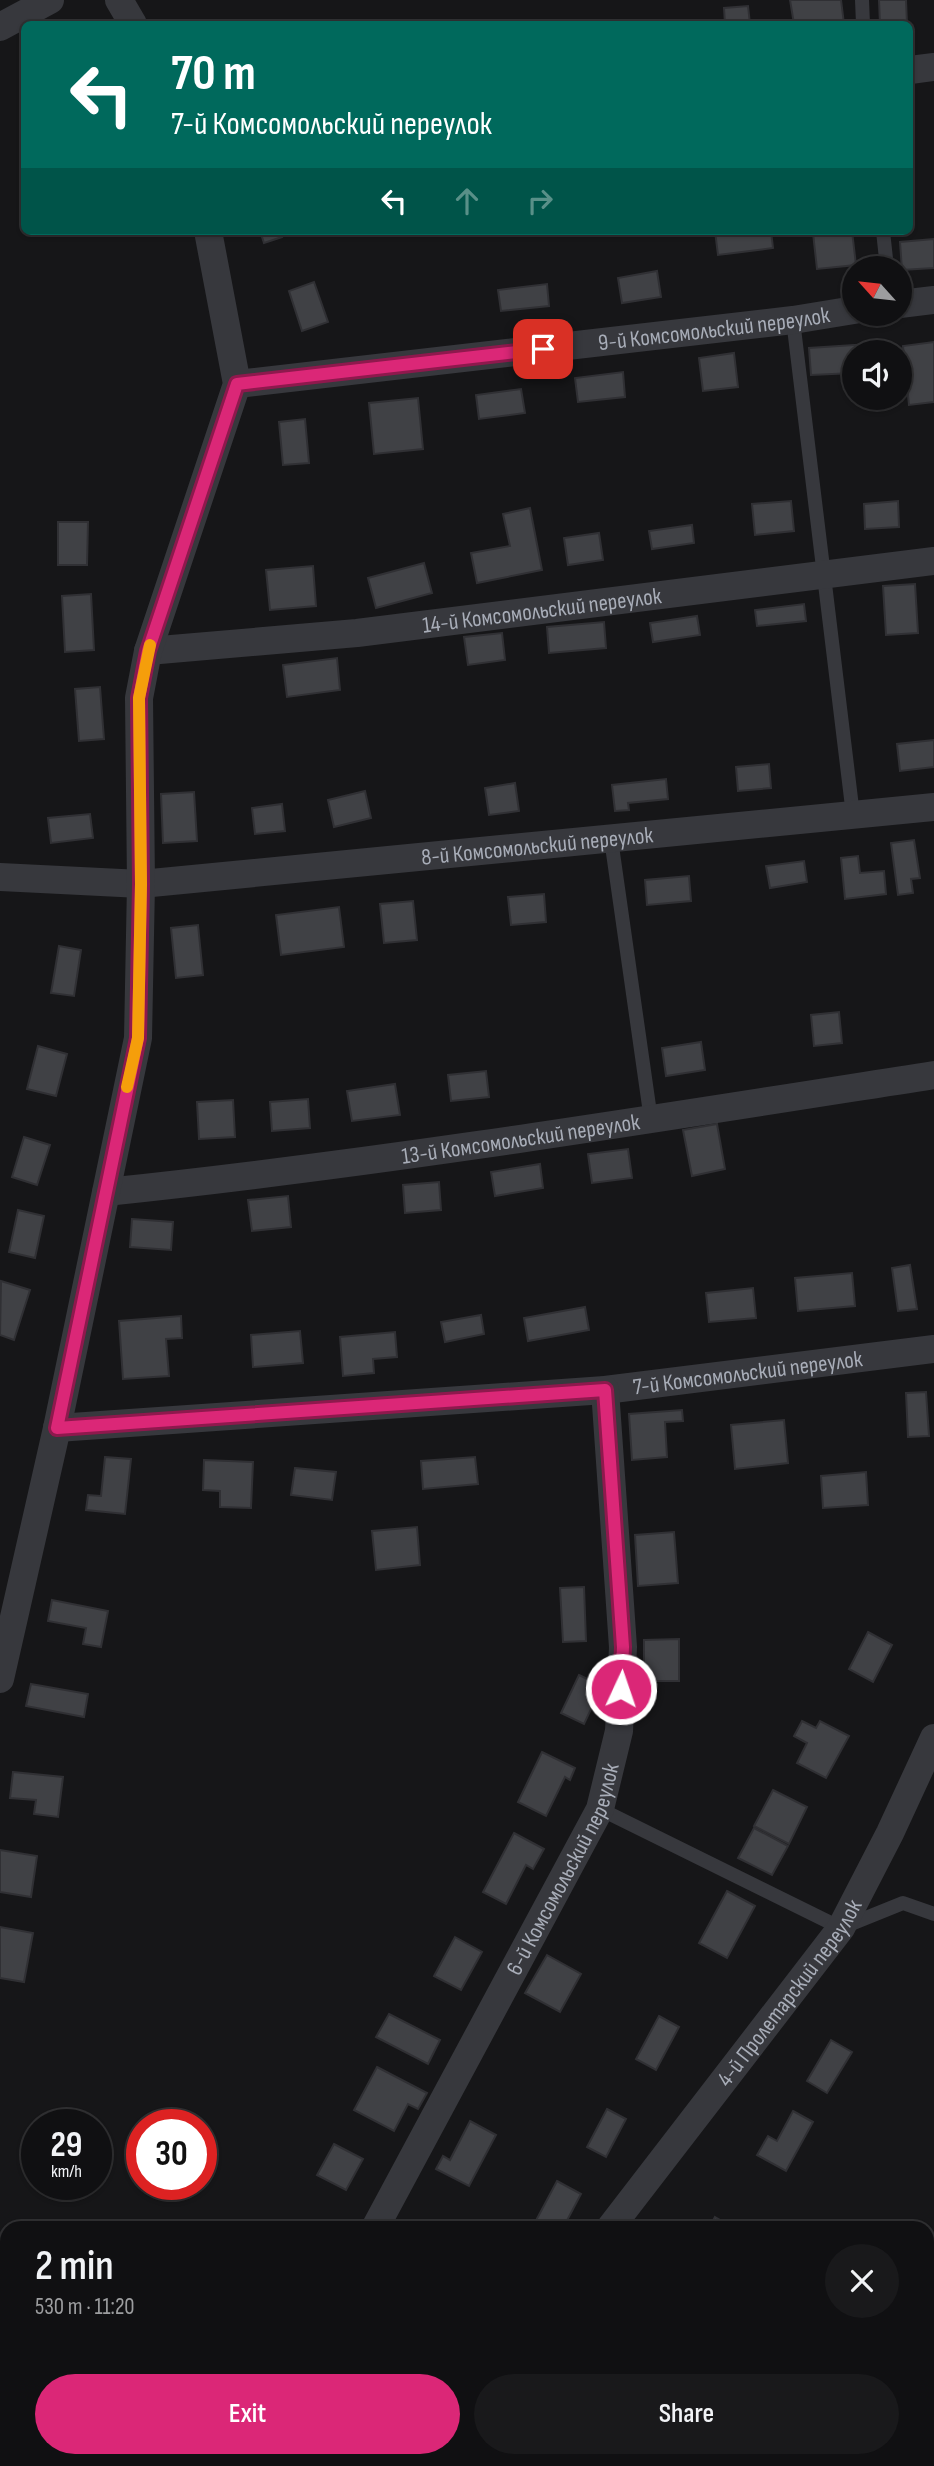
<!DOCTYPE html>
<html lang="en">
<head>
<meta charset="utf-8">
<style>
	body { margin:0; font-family:"Sofia Sans Condensed",sans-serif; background:#19191b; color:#f1f3f6; height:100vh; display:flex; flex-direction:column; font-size:26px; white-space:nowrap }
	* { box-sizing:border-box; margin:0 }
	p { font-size:23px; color:#9c9d9f }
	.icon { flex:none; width:38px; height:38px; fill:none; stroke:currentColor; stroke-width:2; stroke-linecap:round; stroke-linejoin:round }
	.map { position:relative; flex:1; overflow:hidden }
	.side { position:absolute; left:0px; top:2221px; width:934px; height:247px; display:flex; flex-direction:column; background:#101012; border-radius:21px 21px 0 0; box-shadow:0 2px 5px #0004,0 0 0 2px #303032 }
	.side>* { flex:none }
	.banner { position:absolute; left:21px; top:21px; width:892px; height:214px; border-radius:10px; box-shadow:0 2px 5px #0004,0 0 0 2px #303032; background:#00695c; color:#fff; overflow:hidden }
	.needle { width:46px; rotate:297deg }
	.fabs { position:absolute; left:842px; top:256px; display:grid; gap:14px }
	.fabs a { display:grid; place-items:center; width:70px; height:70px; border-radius:50%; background:#101012; box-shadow:0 2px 5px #0004,0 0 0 2px #303032; font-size:35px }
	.speed { position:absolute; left:21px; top:2109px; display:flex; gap:14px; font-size:35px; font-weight:700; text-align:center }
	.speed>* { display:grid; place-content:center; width:91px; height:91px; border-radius:50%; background:#101012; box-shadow:0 2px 5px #0004,0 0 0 2px #303032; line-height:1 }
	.speed small { font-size:18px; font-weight:400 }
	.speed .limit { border:10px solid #d22; background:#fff; color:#111 }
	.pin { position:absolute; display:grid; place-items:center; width:60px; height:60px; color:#fff; margin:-30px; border-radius:14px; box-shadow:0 4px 10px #0006 }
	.me { position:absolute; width:77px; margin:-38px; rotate:3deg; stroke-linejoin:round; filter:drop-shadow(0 0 5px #0008) }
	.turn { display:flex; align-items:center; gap:24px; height:147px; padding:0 35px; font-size:32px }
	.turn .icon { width:91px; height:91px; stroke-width:2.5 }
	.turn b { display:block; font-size:49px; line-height:60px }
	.lanes { display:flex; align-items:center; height:66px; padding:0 35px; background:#0003; justify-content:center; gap:35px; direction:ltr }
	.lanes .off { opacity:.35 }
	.round { display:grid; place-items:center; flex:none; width:74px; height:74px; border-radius:37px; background:#19191b }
	.headline { display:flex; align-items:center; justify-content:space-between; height:119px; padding:0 35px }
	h1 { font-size:42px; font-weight:600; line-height:52px }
	.action { display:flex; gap:14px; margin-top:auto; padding:14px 35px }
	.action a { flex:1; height:80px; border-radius:42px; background:#db2777; color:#fff; font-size:28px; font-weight:600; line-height:80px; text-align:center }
	.action a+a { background:#19191b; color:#f1f3f6 }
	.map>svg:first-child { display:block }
	.building { fill:#404145; stroke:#303034; stroke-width:2 }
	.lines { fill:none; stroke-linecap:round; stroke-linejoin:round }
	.service { stroke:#37383d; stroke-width:14 }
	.minor { stroke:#37383d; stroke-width:28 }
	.route-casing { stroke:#8e194d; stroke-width:18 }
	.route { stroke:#db2777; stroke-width:12 }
	.slow { stroke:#f59e0b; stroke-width:12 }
	.labels { text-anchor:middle; stroke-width:7; stroke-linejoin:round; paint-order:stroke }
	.street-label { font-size:23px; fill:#a8adb8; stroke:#111113 }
</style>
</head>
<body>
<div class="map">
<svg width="934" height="2466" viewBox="0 0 934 2466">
	<rect width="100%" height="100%" fill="#161618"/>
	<g class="building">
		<polygon points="790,0 841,0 844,24 794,24"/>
		<polygon points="879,0 906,0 907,24 880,24"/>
		<polygon points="748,6 750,24 725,24 724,8"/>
		<polygon points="260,231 280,231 282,237 264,243"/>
		<polygon points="715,231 771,231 773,248 718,255"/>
		<polygon points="832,231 852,231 856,265 817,269 813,233"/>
		<polygon points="934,239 934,268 902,270 900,242"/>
		<polygon points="657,271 661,297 622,303 618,278"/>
		<polygon points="314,282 328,322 302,331 289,291"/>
		<polygon points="547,284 549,306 501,311 498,290"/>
		<polygon points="934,342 934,402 909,405 903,346"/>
		<polygon points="869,344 869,352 854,352 854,373 811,375 809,348"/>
		<polygon points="734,353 738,387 703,391 699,358"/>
		<polygon points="623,372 625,397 578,402 575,378"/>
		<polygon points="521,389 525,413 479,419 476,395"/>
		<polygon points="418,398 423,449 374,454 369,403"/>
		<polygon points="305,419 309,463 283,465 279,422"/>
		<polygon points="791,501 794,531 755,535 752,504"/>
		<polygon points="898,501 899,527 865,529 864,504"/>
		<polygon points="530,508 542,570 477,583 471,553 510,546 503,514"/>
		<polygon points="58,522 88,522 87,565 58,565"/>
		<polygon points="692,525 694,543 652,549 649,531"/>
		<polygon points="599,533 603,560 568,565 564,538"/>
		<polygon points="424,563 432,593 376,608 368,578"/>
		<polygon points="313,566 316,606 270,610 266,570"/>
		<polygon points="915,584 918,633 886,635 883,586"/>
		<polygon points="91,594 94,650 65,652 62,596"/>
		<polygon points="804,604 806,621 757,626 755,610"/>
		<polygon points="697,616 700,635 653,642 650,623"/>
		<polygon points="604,622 606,648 549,653 547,627"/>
		<polygon points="502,633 505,660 468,665 464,637"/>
		<polygon points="337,658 340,690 287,697 283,665"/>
		<polygon points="100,687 104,739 79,741 75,689"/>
		<polygon points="934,740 934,767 900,771 897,744"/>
		<polygon points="769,764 771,788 738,791 736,767"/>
		<polygon points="666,779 668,799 628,803 629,810 615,811 612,785"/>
		<polygon points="515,783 519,811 489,815 485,788"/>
		<polygon points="365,791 371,818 334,827 328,800"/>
		<polygon points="194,792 197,841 163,843 161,794"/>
		<polygon points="282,804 285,831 255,834 252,808"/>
		<polygon points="90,814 93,838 51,843 48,818"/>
		<polygon points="914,840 920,878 911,879 913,893 898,895 891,843"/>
		<polygon points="858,856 860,873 884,871 886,894 845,899 841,858"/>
		<polygon points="804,861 807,882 770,888 766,866"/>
		<polygon points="689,876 691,901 647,905 645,880"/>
		<polygon points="544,894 546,922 511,925 508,897"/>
		<polygon points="413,901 417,940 384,943 380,904"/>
		<polygon points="339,907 344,947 281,955 276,915"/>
		<polygon points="198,925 203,975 176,978 171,928"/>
		<polygon points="59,946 81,950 74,996 51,993"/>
		<polygon points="839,1012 842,1043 814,1046 811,1015"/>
		<polygon points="701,1042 705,1070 666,1076 662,1048"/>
		<polygon points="38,1046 67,1054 56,1096 27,1089"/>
		<polygon points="486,1071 489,1097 451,1101 448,1075"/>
		<polygon points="395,1084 400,1115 352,1121 347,1091"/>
		<polygon points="308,1099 310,1128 272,1131 270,1102"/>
		<polygon points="233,1100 235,1137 199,1139 197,1102"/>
		<polygon points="717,1124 725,1169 692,1176 683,1130"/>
		<polygon points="24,1137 50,1145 37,1185 12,1177"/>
		<polygon points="628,1149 632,1178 592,1183 588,1154"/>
		<polygon points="540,1164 543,1188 495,1196 491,1172"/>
		<polygon points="439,1182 441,1210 405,1213 403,1185"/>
		<polygon points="288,1196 291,1227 252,1231 248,1200"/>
		<polygon points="18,1210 44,1216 35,1258 9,1252"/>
		<polygon points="132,1219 173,1222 171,1250 130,1247"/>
		<polygon points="910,1265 917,1309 898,1311 892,1268"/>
		<polygon points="852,1273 855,1306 798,1311 795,1278"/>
		<polygon points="1,1281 30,1290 14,1340 0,1335"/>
		<polygon points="753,1288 756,1318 709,1322 706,1293"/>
		<polygon points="585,1307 589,1330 528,1341 524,1318"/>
		<polygon points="481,1315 484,1334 445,1342 441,1322"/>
		<polygon points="181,1316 182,1338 166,1339 169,1376 123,1379 119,1321"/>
		<polygon points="300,1331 303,1363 253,1367 251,1335"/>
		<polygon points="395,1332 397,1357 373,1359 374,1373 343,1376 340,1337"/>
		<polygon points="926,1392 929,1436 908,1437 906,1393"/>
		<polygon points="682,1410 683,1421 665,1422 667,1457 632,1460 629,1414"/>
		<polygon points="784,1420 788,1463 735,1469 731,1425"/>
		<polygon points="105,1457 131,1459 125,1514 86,1510 88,1495 101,1496"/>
		<polygon points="475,1457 478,1484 423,1489 421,1461"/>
		<polygon points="204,1460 253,1462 251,1508 220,1507 220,1491 203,1490"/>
		<polygon points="295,1468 336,1472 332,1500 291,1495"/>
		<polygon points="866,1472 868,1505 823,1508 821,1476"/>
		<polygon points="417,1527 420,1565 376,1570 372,1531"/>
		<polygon points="674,1532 678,1583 638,1586 635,1535"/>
		<polygon points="584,1587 586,1641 563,1642 560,1588"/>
		<polygon points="52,1600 108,1611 101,1647 83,1644 86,1628 48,1621"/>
		<polygon points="868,1632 892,1645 873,1682 849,1669"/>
		<polygon points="679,1639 679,1681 644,1681 644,1640"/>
		<polygon points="579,1675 602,1686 584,1724 561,1713"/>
		<polygon points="31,1684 88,1694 84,1717 26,1706"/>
		<polygon points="802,1721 816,1728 820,1721 849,1736 826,1778 797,1763 807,1743 794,1736"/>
		<polygon points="542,1752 575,1768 570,1780 565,1777 546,1816 518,1802"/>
		<polygon points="13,1772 63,1777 58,1817 34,1814 36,1800 10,1798"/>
		<polygon points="773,1790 807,1807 789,1844 754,1826"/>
		<polygon points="754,1828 788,1846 772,1875 738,1858"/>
		<polygon points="514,1833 544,1849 533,1869 526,1865 506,1904 483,1892"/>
		<polygon points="0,1850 37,1856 31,1897 0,1892"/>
		<polygon points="727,1891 755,1906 727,1958 699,1943"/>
		<polygon points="0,1927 33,1933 24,1982 0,1978"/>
		<polygon points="455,1937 482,1952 461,1990 434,1976"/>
		<polygon points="547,1955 581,1974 560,2012 525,1993"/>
		<polygon points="389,2014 440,2040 428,2064 376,2037"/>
		<polygon points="659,2016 679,2027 656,2070 636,2059"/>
		<polygon points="831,2040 852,2052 827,2093 807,2081"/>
		<polygon points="377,2067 427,2093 418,2109 408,2104 394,2131 354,2110"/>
		<polygon points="607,2109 626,2119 606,2157 587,2147"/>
		<polygon points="793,2111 813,2122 786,2171 757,2155 768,2136 777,2141"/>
		<polygon points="470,2121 496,2135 469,2186 436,2169 443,2156 450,2160"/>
		<polygon points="334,2144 363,2159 346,2190 317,2175"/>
		<polygon points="557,2181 581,2194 563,2228 532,2228"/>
		<polygon points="715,2217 734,2228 709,2228"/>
		<polygon points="928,2323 934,2325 934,2359 928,2356"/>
		<polygon points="390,2460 421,2460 424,2462 422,2466 387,2466"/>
	</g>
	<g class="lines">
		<g class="service">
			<polyline points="862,0 863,24"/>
			<polyline points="883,231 887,268"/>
			<polyline points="793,320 853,815"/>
			<polyline points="611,839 651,1120"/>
			<polyline points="600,1809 841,1928 903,1903 934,1914"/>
		</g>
		<g class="minor">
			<polyline points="119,0 133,24"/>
			<polyline points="0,27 50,0"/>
			<polyline points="910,70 934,67"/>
			<polyline points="900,304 934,300"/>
			<path id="s1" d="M237,384L793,320L854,310"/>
			<path id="s2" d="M148,651L357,633L934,561"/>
			<path id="s3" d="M0,877L141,884L934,807"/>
			<path id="s4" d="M106,1192C383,1163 659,1118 934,1075"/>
			<path id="s5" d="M57,1428L605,1390L934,1349"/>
			<polyline points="0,1679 57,1428 138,1038 141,884 139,698 148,651 237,384 208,231"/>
			<path id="s6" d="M375,2228L600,1809L619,1731L623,1647L605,1390"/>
			<path id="s7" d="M610,2228L841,1928L890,1833L934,1738"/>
			<polyline points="471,2466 474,2460"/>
		</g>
	</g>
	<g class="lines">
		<defs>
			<polyline id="route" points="543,349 237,384 148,651 139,698 141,884 138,1038 57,1428 605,1390 623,1647 621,1689"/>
		</defs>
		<use href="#route" class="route-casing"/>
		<use href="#route" class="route"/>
		<polyline class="slow" points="127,1087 138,1038 141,884 139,698 150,645"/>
	</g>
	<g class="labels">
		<g class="street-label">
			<text dy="8" stroke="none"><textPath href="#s1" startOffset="480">9-й Комсомольский переулок</textPath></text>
			<text dy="8" stroke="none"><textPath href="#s2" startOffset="396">14-й Комсомольский переулок</textPath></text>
			<text dy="8" stroke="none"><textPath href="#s3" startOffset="539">8-й Комсомольский переулок</textPath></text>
			<text dy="8" stroke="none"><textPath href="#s4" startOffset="418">13-й Комсомольский переулок</textPath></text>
			<text dy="8" stroke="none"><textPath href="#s5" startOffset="693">7-й Комсомольский переулок</textPath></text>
			<text dy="8" stroke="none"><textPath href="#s6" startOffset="406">6-й Комсомольский переулок</textPath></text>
			<text dy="8" stroke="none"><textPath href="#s7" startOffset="296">4-й Пролетарский переулок</textPath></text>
		</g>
	</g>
</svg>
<div class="fabs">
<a><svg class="needle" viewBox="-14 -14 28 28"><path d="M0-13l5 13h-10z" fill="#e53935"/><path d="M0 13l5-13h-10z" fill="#9c9d9f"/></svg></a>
<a><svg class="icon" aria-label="sound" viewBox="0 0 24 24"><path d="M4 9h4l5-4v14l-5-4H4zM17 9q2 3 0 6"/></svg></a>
</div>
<div class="speed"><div>29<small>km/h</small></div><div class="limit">30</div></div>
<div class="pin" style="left:543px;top:349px;background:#d93025"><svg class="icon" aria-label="arrive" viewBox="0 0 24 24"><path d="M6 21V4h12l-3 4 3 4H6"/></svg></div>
<svg class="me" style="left:621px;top:1689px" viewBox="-20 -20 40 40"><circle r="17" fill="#db2777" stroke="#fff" stroke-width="3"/><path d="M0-11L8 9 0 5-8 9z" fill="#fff"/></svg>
<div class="banner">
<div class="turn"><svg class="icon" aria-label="left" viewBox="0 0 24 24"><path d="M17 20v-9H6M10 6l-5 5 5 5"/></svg><div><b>70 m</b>7-й Комсомольский переулок</div></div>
<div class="lanes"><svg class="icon" aria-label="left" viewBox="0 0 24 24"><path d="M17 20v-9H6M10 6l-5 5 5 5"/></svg><svg class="icon off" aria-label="ahead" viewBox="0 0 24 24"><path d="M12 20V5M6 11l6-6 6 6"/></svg><svg class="icon off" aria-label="right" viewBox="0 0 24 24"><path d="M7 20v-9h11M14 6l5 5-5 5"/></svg></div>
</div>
<section class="side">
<div class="headline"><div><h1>2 min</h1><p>530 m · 11:20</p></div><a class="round"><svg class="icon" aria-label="close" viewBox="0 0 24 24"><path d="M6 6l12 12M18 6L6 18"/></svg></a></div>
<div class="action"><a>Exit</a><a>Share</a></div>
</section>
</div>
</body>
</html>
